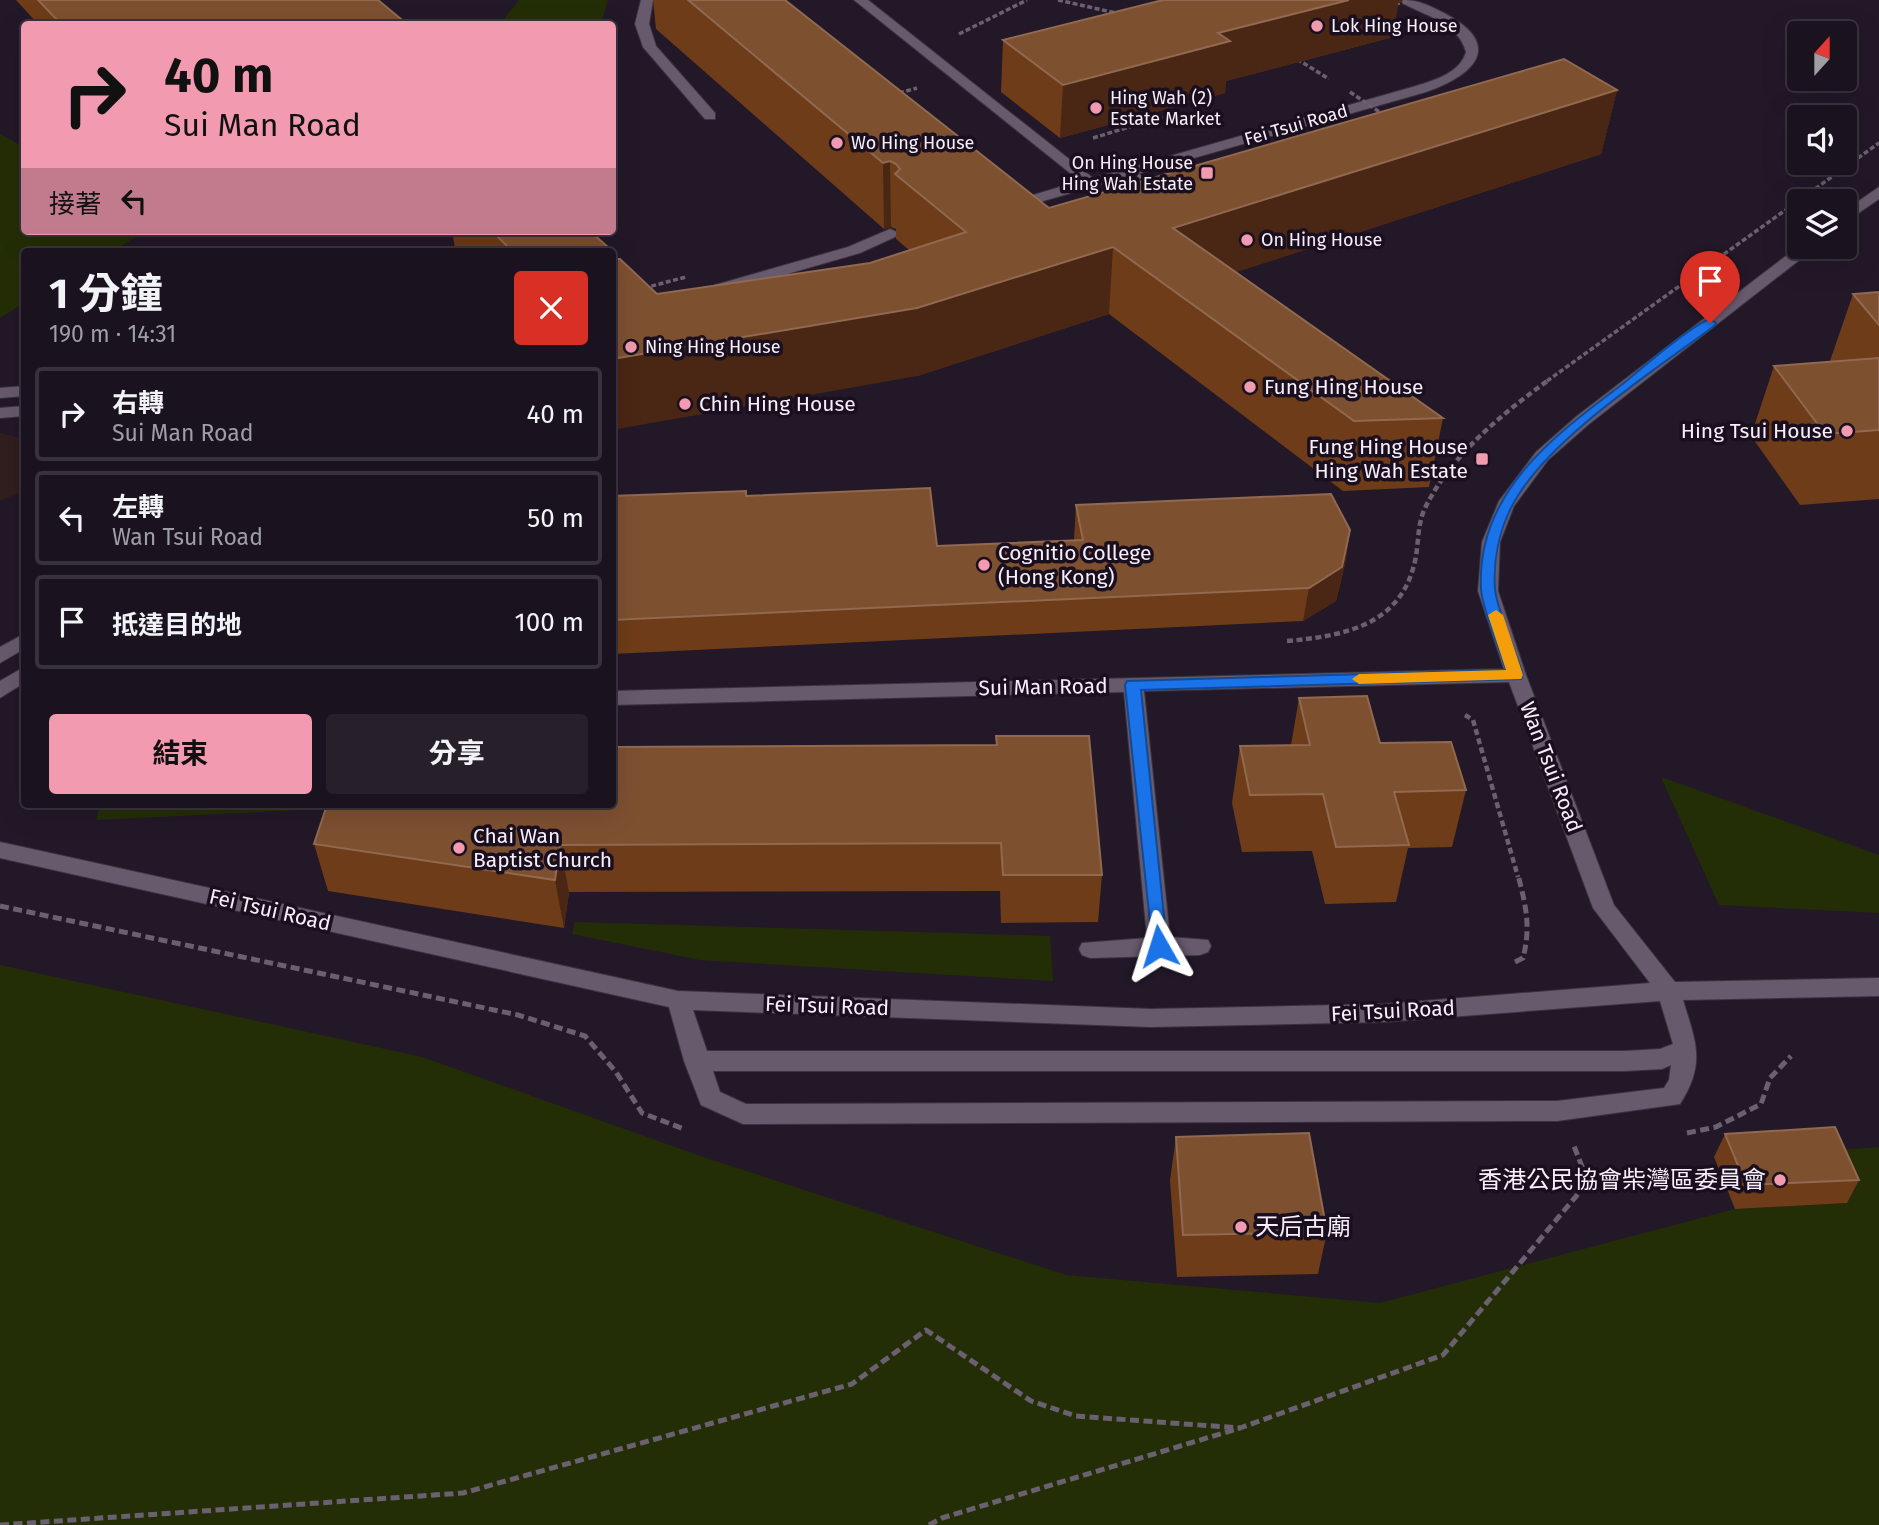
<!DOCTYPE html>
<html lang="zh-TW">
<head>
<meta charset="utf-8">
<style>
	body { margin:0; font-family:"Fira Sans","Noto Sans TC",sans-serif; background:#27202b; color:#f1f3f6; height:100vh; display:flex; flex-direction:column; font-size:26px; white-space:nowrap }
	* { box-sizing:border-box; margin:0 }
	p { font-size:23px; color:#9f9ea4 }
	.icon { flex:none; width:38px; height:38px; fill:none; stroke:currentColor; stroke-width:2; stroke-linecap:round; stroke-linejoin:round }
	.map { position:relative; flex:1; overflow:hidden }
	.sheet { position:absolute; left:21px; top:248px; width:595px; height:560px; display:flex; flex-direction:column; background:#1a121e; border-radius:7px; box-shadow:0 7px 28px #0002,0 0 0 2px #38323c }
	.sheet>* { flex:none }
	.guide { position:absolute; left:21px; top:21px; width:595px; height:214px; border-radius:7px; box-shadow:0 7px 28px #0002,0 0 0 2px #38323c; background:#f29aaf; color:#111; overflow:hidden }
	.needle { width:46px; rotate:21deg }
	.tools { position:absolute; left:1787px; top:21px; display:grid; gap:14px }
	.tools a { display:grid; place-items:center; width:70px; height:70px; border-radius:7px; background:#1a121e; box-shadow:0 7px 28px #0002,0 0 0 2px #38323c; font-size:35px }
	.pin { position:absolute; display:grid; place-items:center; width:60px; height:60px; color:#fff; margin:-72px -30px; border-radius:50% 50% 50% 0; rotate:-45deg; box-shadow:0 0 7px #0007 }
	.pin .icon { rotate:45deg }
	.me { position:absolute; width:77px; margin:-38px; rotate:354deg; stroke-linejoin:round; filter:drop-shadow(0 0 5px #0008) }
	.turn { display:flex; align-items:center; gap:24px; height:147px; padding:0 28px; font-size:32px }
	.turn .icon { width:91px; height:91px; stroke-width:2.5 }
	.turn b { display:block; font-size:49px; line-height:60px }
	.then { display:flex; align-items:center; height:66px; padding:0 28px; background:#0003; gap:14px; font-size:26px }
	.round { display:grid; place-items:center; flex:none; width:74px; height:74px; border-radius:7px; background:#27202b }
	.head { display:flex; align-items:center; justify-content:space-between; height:119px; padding:0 28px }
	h1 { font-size:42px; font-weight:700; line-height:52px }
	.cta { display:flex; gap:14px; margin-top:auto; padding:14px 28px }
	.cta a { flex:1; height:80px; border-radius:7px; background:#f29aaf; color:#111; font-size:28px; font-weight:700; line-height:80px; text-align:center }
	.cta a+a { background:#27202b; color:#f1f3f6 }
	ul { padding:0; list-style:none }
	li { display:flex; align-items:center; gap:21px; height:94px; margin:0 14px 10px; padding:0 14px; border:4px solid #38323c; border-radius:7px }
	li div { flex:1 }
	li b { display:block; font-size:26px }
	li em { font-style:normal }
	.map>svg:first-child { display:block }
	.education { fill:#311e1e }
	.green { fill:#242e06 }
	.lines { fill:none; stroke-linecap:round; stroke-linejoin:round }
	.minor-casing { stroke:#3b333f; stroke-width:2 }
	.path-far2 { stroke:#6a606f; stroke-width:3.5; stroke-dasharray:5 2.5; stroke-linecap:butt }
	.path-far1 { stroke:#6a606f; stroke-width:4.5; stroke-dasharray:6 3.5; stroke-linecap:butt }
	.path { stroke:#6a606f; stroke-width:5; stroke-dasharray:9 4.5; stroke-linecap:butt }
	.minor { fill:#675a6d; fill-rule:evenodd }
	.path-bridge { stroke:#6a606f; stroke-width:3.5; stroke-dasharray:5 2.5; stroke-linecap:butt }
	.wall { fill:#6e3c18 }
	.shaded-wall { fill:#4a2614 }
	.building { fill:#7d5030; stroke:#906950; stroke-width:2 }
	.route { fill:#1a73e8; stroke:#114b97; stroke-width:2 }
	.slow { fill:#f59e0b }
	.poi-dot { fill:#f29aaf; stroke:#1a0f1e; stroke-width:2.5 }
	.labels { text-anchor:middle; stroke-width:7; stroke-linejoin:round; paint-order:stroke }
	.far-poi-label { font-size:18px; fill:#f6effa; stroke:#1a0f1e; text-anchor:start }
	.far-street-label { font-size:18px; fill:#f6effa; stroke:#1a0f1e }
	.poi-label { font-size:21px; fill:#f6effa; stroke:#1a0f1e; text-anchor:start }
	.street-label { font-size:21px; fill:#f6effa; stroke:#1a0f1e }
	.near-poi-label { font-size:24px; fill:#f6effa; stroke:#1a0f1e; text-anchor:end }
</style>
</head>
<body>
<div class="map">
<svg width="1879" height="1525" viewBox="0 0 1879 1525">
	<rect width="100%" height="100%" fill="#231828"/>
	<polygon class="education" points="0,433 24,439 24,491 0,501"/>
	<g class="green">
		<polygon points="519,0 608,0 601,24 500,24"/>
		<polygon points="0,134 24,147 24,231 146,231 111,252 24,252 24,303 0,318"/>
		<polygon points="1661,777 1879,855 1879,913 1719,905"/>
		<polygon points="100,805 301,805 300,810 96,820"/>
		<polygon points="575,922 1050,936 1053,981 700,960 572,934"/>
		<polygon points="0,965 422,1057 703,1157 1066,1275 1380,1303 1735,1209 1846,1203 1823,1151 1879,1147 1879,1525 0,1525"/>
	</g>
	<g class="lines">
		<defs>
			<g id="minor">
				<polygon points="641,0 653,0 649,24 656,46 715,113 715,119 705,119 643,47 635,24"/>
				<path d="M854,0H868L1093,178L1416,86C1435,80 1460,73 1466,52C1459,24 1427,16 1404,4L1403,0C1419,0 1430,6 1444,13C1505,45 1475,75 1426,92L1029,205L1008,208L1000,203L1003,200L1023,198L1080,181Z"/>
				<polygon points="1879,187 1879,199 1844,223 1844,211"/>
				<polygon points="890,229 895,231 898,234 895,237 860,253 721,293 713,288 715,285 848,247"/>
				<path d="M1799,246L1816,247L1589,424L1548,460L1514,506L1500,542L1498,591L1526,675L1614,905L1675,982L1879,978V996L1683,1000C1696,1043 1706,1063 1680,1104L1557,1121L743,1124L701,1105L684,1061L669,1007L0,858V842L678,991L1151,1009L1384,1004L1650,983L1593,908L1509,682L1144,691L1170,937L1208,940L1211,946L1208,952L1200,955L1090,958L1082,955L1079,949L1082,943L1147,938L1124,692L612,705V691L1504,669L1478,591L1482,542L1499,501L1536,452L1577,416ZM1660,1001L1673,1044L1660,1049L1625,1051H707L693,1010L1151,1027L1384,1022ZM1671,1065L1669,1080L1664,1088L1557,1101L746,1104L720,1092L713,1071H1625L1662,1069Z"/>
				<polygon points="24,386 24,396 0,398 0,388"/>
				<polygon points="24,406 24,416 0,418 0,408"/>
				<polygon points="24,634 24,649 0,663 0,647"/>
				<polygon points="24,667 24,683 0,698 0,681"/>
			</g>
		</defs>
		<use href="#minor" class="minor-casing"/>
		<g class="path-far2">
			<polyline points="1058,0 1116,13"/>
			<polyline points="959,34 1027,0"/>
			<polyline points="1297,59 1329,79"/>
			<polyline points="899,93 917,88"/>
			<polyline points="1093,138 1165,116"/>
			<polyline points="644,288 686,277"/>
			<polyline points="1547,381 1879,143"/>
		</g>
		<g class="path-far1">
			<path d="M1287,641C1345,636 1401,625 1415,561C1419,543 1417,525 1425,508C1451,455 1503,413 1550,379"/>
			<polyline points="1465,715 1473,720 1518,877"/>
		</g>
		<g class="path">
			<polyline points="0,906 518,1015 585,1036 616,1072 642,1113 684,1129"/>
			<path d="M1515,962L1523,958C1531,927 1526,906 1518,875"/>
			<polyline points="1687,1133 1716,1127 1761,1104 1770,1078 1791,1056"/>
			<polyline points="0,1525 463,1493 852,1384 926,1330 1031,1401 1076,1416 1240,1428"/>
			<polyline points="929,1525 942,1518 1240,1428 1443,1355 1588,1182 1574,1146"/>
		</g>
		<use href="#minor" class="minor"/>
		<g class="path-bridge">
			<polyline points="1395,4 1409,1"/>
			<polyline points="1350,92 1384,115"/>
			<polyline points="1120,161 1147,182"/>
		</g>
	</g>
	<g class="wall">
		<polygon points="16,0 378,0 407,24 38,24"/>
		<polygon points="653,0 785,0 1049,208 1617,90 1601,154 1236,272 1443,418 1429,487 1343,491 1109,314 917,376 657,294 870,263 909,250 896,239 896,229 891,227 884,229 656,29"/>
		<polygon points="1163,0 1402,0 1401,3 1398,3 1393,37 1226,81 1225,93 1060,138 1001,92 1003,40"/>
		<polygon points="452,231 590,231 610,249 610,252 459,252 455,248"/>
		<polygon points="1879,292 1879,499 1800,505 1751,436 1774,366 1830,361 1853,294"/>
		<polygon points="612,496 746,496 937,546 1074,540 1076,505 1350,530 1345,564 1336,601 1303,621 612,654"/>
		<polygon points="1299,698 1466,790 1452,847 1408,848 1396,902 1325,904 1312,851 1242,852 1232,803 1240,746 1291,745"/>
		<polygon points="996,736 1102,875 1098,922 1001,923 1000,891 569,892 564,928 328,891 314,844 996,745"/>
		<polygon points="1725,1134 1859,1180 1847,1203 1735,1209 1714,1157"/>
		<polygon points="1176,1137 1327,1232 1318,1274 1177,1277 1170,1180"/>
	</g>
	<g class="shaded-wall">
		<polygon points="1349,0 1402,0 1401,3 1398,3 1393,37 1226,81 1225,93 1060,138 1063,85 1218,33"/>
		<polygon points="1617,90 1601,154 1175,292 1173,228"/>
		<polygon points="890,161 891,227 884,229 883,163"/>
		<polygon points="1113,247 1109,314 917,376 612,430 612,359"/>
		<polygon points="1350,530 1345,564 1336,601 1303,621 1309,588"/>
		<polygon points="560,845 569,892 564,928 555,880"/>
	</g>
	<g class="building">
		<polygon points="38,0 378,0 407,24 61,24"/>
		<polygon points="688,0 785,0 1049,208 1564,59 1617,90 1173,228 1443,418 1354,421 1113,247 917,308 612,359 612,259 620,259 657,294 870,263 966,232 895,174 900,169 896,164 890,161 883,163"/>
		<polygon points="1163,0 1349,0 1218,33 1230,41 1063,85 1003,40"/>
		<polygon points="492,231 590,231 610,249 606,252 513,252"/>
		<polygon points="1879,292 1879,325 1853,294"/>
		<polygon points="1879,358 1879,430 1825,434 1774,366"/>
		<polygon points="930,488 937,546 1083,540 1076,505 1331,494 1350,530 1342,567 1309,588 612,620 612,496 746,491 746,496"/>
		<polygon points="1367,696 1380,743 1451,742 1466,790 1394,792 1409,845 1336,847 1323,794 1250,795 1240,746 1310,745 1299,698"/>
		<polygon points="996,736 1089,736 1102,875 1003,875 1001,843 560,845 555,880 314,844 327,805 612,805 612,747 997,745"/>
		<polygon points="1835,1127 1859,1180 1746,1185 1725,1134"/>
		<polygon points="1309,1133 1327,1232 1183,1235 1176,1137"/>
	</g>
	<path class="route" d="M1710,319L1716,323L1714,326C1654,371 1546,440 1512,506C1499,531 1493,561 1495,589C1497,611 1516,652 1523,675L1521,679L1141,690L1167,946L1165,951H1153L1125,685L1127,681L1506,670C1500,649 1482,609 1481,589C1476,492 1555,435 1624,383C1642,368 1691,325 1710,319Z"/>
	<polygon class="slow" points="1496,610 1503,615 1523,675 1521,679 1359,684 1352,679 1359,674 1506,670 1488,615"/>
	<g class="poi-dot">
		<circle cx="1317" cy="26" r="7"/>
		<circle cx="1096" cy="108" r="7"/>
		<circle cx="837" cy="143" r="7"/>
		<rect x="1200" y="166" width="14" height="14" rx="3.5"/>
		<circle cx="1247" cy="240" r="7"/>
		<circle cx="631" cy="347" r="7"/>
		<circle cx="1250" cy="387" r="7"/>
		<circle cx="685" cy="404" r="7"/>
		<circle cx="1847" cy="431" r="7"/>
		<rect x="1475" y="452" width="14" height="14" rx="3.5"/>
		<circle cx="984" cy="565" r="7"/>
		<circle cx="459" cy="848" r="7"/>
		<circle cx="1780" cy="1180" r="7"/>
		<circle cx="1241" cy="1227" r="7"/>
	</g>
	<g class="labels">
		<g class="far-poi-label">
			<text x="1331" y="32">Lok Hing House</text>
			<text x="1110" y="104">Hing Wah (2)<tspan x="1110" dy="21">Estate Market</tspan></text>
			<text x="851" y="149">Wo Hing House</text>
			<text x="1193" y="169" text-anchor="end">On Hing House<tspan x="1193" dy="21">Hing Wah Estate</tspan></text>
			<text x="1261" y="246">On Hing House</text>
			<text x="645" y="353">Ning Hing House</text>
		</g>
		<g class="far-street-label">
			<text transform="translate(1296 125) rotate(-16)" y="6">Fei Tsui Road</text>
		</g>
		<g class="poi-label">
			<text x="1264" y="394">Fung Hing House</text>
			<text x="699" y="411">Chin Hing House</text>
			<text x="1833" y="438" text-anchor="end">Hing Tsui House</text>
			<text x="1468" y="454" text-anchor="end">Fung Hing House<tspan x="1468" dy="24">Hing Wah Estate</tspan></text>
			<text x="998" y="560">Cognitio College<tspan x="998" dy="24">(Hong Kong)</tspan></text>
			<text x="473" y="843">Chai Wan<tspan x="473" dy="24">Baptist Church</tspan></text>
		</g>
		<g class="street-label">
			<text transform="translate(1043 687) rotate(-1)" y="7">Sui Man Road</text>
			<text transform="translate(1551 767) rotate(69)" y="7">Wan Tsui Road</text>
			<text transform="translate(270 910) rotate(13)" y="7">Fei Tsui Road</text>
			<text transform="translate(827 1006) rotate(2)" y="7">Fei Tsui Road</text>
			<text transform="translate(1393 1011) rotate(-3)" y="7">Fei Tsui Road</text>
		</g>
		<g class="near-poi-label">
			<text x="1766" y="1188">香港公民協會柴灣區委員會</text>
			<text x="1255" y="1235" text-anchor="start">天后古廟</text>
		</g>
	</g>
</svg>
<div class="tools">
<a><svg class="needle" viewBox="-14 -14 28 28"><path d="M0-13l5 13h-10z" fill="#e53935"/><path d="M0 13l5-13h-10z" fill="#9f9ea4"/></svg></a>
<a><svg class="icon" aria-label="sound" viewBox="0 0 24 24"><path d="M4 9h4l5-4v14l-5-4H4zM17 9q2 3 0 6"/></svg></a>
<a><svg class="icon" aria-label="layers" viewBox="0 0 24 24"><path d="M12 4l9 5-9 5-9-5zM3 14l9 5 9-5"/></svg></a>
</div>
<div class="pin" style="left:1710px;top:323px;background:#d93025"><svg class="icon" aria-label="arrive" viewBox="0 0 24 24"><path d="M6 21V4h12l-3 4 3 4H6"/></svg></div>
<svg class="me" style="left:1159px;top:946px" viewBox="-20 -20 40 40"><path d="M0-17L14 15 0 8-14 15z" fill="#1a73e8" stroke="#fff" stroke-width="4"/></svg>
<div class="guide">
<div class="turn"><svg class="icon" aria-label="right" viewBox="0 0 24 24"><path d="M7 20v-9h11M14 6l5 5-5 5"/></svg><div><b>40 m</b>Sui Man Road</div></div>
<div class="then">接著<svg class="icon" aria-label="left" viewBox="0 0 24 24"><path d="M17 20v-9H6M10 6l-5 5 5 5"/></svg></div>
</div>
<section class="sheet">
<div class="head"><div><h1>1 分鐘</h1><p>190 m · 14:31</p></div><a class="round" style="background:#d93025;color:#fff"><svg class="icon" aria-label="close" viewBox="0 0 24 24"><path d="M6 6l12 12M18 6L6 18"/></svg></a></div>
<ul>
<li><svg class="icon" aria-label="right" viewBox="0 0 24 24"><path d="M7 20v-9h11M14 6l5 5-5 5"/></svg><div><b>右轉</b><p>Sui Man Road</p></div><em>40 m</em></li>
<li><svg class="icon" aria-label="left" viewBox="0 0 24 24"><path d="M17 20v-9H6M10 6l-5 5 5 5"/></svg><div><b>左轉</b><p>Wan Tsui Road</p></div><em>50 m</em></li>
<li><svg class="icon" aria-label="arrive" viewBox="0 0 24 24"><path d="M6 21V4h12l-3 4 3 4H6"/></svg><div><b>抵達目的地</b></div><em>100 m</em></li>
</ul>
<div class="cta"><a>結束</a><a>分享</a></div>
</section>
</div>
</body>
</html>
